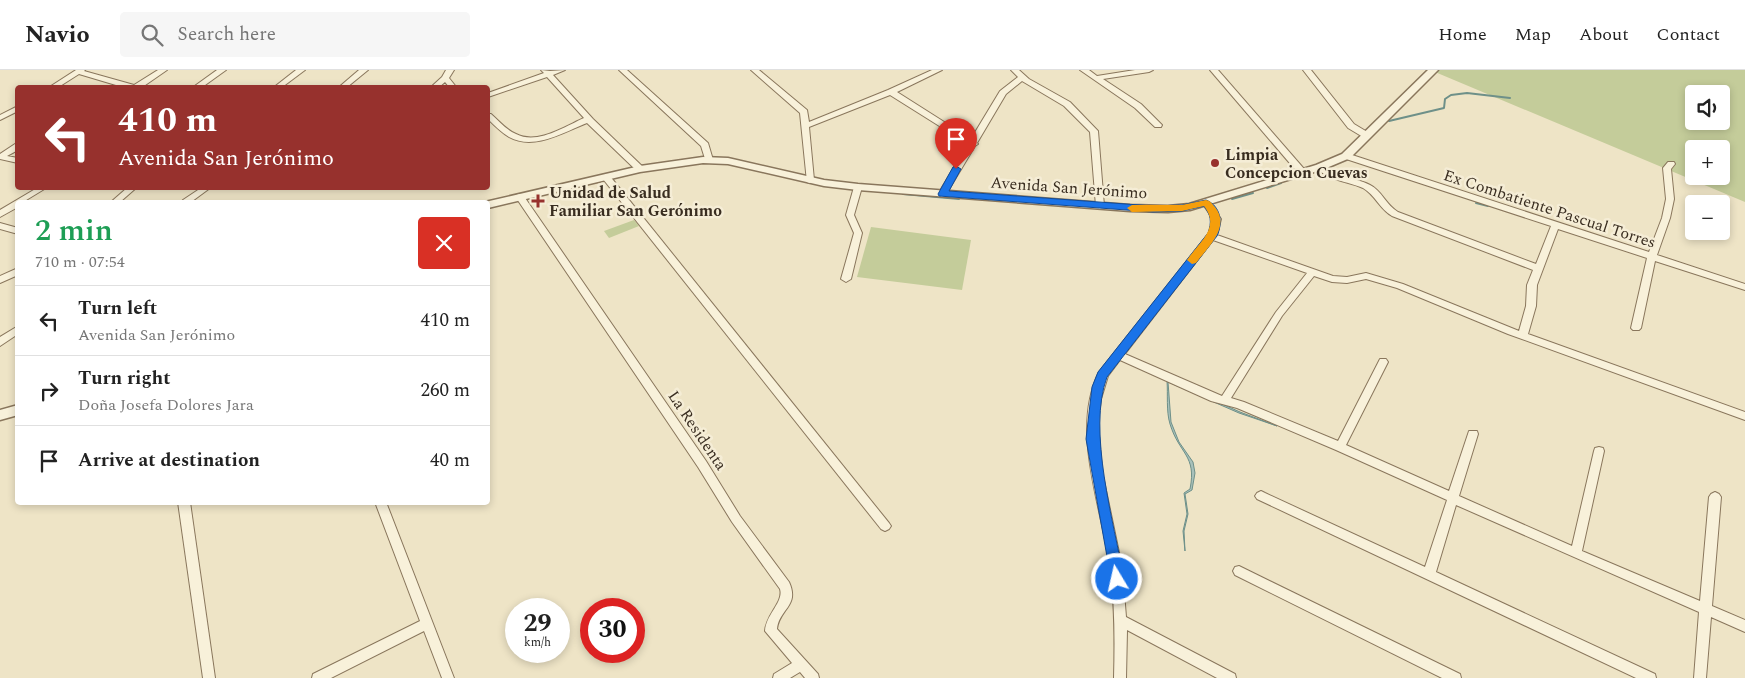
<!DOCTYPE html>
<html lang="en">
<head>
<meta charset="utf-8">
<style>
	body { margin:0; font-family:Spectral,serif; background:#f6f6f6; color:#222; height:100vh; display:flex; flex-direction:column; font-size:19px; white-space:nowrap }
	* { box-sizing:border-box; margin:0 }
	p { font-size:16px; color:#767676 }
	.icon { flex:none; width:28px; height:28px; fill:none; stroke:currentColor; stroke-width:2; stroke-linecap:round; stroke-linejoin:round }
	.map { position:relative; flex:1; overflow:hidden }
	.side { position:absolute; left:15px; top:130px; width:475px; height:305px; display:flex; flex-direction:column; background:#fff; border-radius:5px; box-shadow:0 2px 8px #0003 }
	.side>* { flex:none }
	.hud { position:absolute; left:15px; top:15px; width:475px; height:105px; border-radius:5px; box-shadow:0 2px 8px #0003; background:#97312d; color:#fff; overflow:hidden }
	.controls { position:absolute; left:1685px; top:15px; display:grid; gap:10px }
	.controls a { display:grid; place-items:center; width:45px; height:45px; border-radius:5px; background:#fff; box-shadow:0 2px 8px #0003; font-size:25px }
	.speed { position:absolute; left:505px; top:528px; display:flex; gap:10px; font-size:25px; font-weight:700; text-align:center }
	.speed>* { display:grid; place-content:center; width:65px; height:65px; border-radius:50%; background:#fff; box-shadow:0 2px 8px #0003; line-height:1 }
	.speed small { font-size:12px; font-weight:400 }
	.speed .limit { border:8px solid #d22; background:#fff; color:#111 }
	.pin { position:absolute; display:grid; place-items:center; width:42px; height:42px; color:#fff; margin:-51px -21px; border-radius:50% 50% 50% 0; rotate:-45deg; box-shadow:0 0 5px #0007 }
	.pin .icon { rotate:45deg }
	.me { position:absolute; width:55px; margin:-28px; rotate:351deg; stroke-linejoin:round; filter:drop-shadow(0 0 4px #0008) }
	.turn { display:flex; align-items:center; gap:18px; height:105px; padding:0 20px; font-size:22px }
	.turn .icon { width:65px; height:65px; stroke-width:2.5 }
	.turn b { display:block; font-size:35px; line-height:42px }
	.round { display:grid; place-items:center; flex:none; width:52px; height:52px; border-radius:5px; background:#f6f6f6 }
	.head { display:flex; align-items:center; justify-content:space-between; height:85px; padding:0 20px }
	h1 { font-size:30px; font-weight:600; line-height:38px; color:#1e9e55 }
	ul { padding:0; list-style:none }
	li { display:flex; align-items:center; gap:15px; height:70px; padding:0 20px; border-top:1px solid #e0e0e0 }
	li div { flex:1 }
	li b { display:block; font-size:19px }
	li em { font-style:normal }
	header { display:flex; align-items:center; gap:30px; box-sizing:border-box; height:70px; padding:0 25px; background:#fff; border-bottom:1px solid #e0e0e0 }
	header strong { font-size:24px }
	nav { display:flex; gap:28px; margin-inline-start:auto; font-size:18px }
	.search { width:350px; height:45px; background:#f6f6f6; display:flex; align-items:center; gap:12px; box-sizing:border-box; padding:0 18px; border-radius:5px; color:#767676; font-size:19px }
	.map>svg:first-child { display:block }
	.green { fill:#c4cc9a; fill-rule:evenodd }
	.water { fill:#a8c1bb; stroke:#6e9089 }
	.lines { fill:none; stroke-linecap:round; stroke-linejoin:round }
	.stream { stroke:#6e9089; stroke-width:2 }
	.minor-casing { stroke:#89765c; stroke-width:2 }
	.tertiary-casing { stroke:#89765c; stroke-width:3 }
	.minor { fill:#f8f1da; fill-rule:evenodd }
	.tertiary { fill:#f8f1da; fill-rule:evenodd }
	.route { fill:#1a73e8; stroke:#114b97 }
	.slow { fill:#f59e0b }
	.poi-dot { fill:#97312d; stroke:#f5edd6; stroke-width:2 }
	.labels { text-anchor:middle; stroke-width:5; stroke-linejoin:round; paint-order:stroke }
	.poi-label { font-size:16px; font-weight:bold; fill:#392d20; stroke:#f5edd6; text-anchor:start }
	.street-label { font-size:16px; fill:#392d20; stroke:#f5edd6 }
</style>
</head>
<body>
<header>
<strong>Navio</strong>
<div class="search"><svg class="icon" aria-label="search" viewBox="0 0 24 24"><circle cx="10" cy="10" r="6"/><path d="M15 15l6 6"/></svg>Search here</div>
<nav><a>Home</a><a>Map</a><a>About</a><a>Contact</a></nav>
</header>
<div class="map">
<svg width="1745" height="608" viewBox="0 0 1745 608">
	<rect width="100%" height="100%" fill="#eee4c6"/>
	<g class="green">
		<path d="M1436,0H1745V132L1435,2ZM1694,24H1721V51H1694ZM1694,79H1721V106H1694Z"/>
		<polygon points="634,150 639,156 609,168 604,161"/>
		<polygon points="871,157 971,170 962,220 857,207"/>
	</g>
	<path class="water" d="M1122,289L1240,342L1277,356L1239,343L1168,312L1171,352L1179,372L1193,392L1195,403L1192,420L1185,424L1188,444L1184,461L1185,481L1183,461L1187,444L1184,423L1190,419C1197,385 1179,384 1170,354C1166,341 1168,324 1167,311Z"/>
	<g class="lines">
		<g class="stream">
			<polyline points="1389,51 1444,38 1445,29 1451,25 1467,23 1510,28"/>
			<polyline points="1267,118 1281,113"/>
			<polyline points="903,124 959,129"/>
			<polyline points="1232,129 1253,123"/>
			<polyline points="1476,133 1488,136"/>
		</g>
		<defs>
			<g id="minor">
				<polygon points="76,0 85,0 84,1 134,15 158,0 167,0 141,18 126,18 79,4 57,18 48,18"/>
				<polygon points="217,0 226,0 201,18 192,18"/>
				<polygon points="296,0 305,0 281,18 273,18"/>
				<polygon points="359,0 368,0 346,18 338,18"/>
				<polygon points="446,0 454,0 449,8 457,18 450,18 445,12 438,18 430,18 442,7"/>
				<path d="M541,0L550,1L565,0L553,5L593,49L643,97V101H637L587,53C564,62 534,81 509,67C501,62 494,55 488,49V44H491C499,51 506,60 516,64C537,75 564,57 584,48L547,7L488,27V23L544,3Z"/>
				<polygon points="619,0 627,0 708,73 713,90 712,92 706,92 701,76"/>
				<polygon points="751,0 759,0 807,40 809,52 888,20 932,0 942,0 897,22 971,69 1000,21 1018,7 1011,0 1019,0 1029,9 1070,32 1098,61 1104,136 1100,139 1096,136 1090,62 1064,36 1022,11 1006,24 977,73 978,74 975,76 945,126 942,127 938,124 968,74 890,25 809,57 814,110 810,113 807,112 800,43"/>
				<polygon points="1080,0 1089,0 1097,6 1135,0 1153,0 1149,2 1103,9 1141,34 1162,55 1161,57 1155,57 1135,38"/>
				<polygon points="1210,0 1218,0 1305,100 1305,104 1299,104"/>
				<polygon points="1303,0 1311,0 1354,54 1369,63 1369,67 1363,67 1348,58"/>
				<polygon points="18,36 18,41 0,50 0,45"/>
				<polygon points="15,74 18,74 18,80 7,86 18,88 18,93 0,89 0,84"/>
				<path d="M1343,84H1349L1649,182L1662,148L1666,129L1663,98L1668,92H1674L1675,94L1671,99L1674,129L1670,148L1657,185L1745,214V220L1655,191L1641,258L1639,260H1633L1631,258L1647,188L1558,159L1537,215L1536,236L1528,264L1745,342V350L1508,264L1397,218L1366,209L1347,213L1332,212L1314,206L1282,246L1231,328L1244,332L1338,371L1380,289H1386L1388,292L1346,375L1449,421L1469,361H1477L1478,364L1459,426L1572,476L1594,381L1595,378L1599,377L1603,378L1604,381L1582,481L1700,531L1709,427L1711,424L1715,422L1719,424L1721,427L1712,536L1745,550V562L1711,547L1706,608H1694L1699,542L1456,435L1436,502L1655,604L1656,608H1636L1257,429L1255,426L1257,423L1261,421L1265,423L1425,497L1447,430L1336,380L1237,338L1211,331L1120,290L1108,306L1101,329L1098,352L1102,401L1122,497L1126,547L1235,604L1236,608H1217L1127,560L1126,608H1114C1115,571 1115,534 1110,497C1102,437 1070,361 1099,302L1209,163L1213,149L1202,133L1203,131H1209L1221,149L1217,165L1333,206L1347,207L1366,203L1403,214L1519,261L1526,236L1527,215L1533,200L1392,146C1380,139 1375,125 1363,118C1347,111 1328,111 1316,97L1320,95H1323C1337,107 1354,107 1370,115C1382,121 1386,135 1398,142L1536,194L1551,156L1343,88ZM1213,170L1307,203L1276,242L1222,326L1125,284Z"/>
				<polygon points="606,104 609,105 889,453 891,456 889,459 885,461 881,459 603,109 602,107"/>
				<polygon points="858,114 862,117 854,145 862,163 851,209 846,212 841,209 854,163 846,145 854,117"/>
				<polygon points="37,118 46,118 23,132 18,132 18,137 0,147 0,140"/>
				<polygon points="127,118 136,118 120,132 111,132"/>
				<polygon points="201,118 210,118 191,132 182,132 183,130"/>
				<path d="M520,124L523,125L706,391L740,446L789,512C800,536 779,539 777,559L818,604L819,608H805L800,602L790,608H773L774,604L792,593L765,561C766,544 784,532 780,519L732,452L698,397L517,129V125Z"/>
				<polygon points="0,153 18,158 18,164 0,159"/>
				<polygon points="18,198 18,205 0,213 0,206"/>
				<polygon points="18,256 18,264 0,276 0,267"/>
				<polygon points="178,432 190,432 215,608 203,608"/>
				<polygon points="375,432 386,432 454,608 442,608 424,561 331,608 312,608 313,604 420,551"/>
				<polygon points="1239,496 1460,604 1461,608 1442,608 1235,505 1233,501 1235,497"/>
			</g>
			<g id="tertiary">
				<polygon points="1428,0 1438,0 1350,88 1324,99 1190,140 1168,142 1130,141 858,120 824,116 728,94 703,93 640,102 488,138 488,132 485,132 640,96 703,87 728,88 824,110 858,114 1130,135 1168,136 1189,134 1316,95 1342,84"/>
				<polygon points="18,335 18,345 0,350 0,340"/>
			</g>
		</defs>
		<use href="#minor" class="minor-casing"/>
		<use href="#tertiary" class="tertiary-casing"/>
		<use href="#minor" class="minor"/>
		<use href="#tertiary" class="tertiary"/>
	</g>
	<path class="route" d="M956,96L961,99L949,121L1153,136L1182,135L1206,130C1221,136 1223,153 1217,166L1107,307C1087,360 1114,453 1124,509L1122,513L1117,515L1113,513L1111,509L1086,369L1092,317L1098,302L1208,163C1212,152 1211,145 1204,136L1182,141L1153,142L939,126L938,124L953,97Z"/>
	<path class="slow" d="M1206,130C1211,131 1212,134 1215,137C1231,157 1208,177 1196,193L1192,194L1187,190C1199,172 1221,158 1204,136L1182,141L1132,142L1127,138L1132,135H1182Z"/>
	<g class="poi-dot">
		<circle cx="1215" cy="93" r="5"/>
		<path d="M535.5 123.5h5v5h5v5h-5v5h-5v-5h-5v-5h5z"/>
	</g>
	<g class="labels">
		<g class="poi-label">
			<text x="1225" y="90">Limpia<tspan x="1225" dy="18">Concepcion Cuevas</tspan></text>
			<text x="549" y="128">Unidad de Salud<tspan x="549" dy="18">Familiar San Gerónimo</tspan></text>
		</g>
		<g class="street-label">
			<text transform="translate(1069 117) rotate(4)" y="6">Avenida San Jerónimo</text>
			<text transform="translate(1550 138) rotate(18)" y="6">Ex Combatiente Pascual Torres</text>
			<text transform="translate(698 360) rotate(56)" y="6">La Residenta</text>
		</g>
	</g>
</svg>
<div class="controls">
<a><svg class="icon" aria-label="sound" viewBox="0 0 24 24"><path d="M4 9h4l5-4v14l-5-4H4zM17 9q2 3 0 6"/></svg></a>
<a>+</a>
<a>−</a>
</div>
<div class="speed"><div>29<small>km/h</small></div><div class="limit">30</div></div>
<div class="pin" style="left:956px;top:99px;background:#d93025"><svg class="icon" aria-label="arrive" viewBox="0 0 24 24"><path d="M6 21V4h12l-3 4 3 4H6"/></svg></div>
<svg class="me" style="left:1117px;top:509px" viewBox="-20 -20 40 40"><circle r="17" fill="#1a73e8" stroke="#fff" stroke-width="3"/><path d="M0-11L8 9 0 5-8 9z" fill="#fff"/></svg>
<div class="hud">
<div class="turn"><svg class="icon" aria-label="left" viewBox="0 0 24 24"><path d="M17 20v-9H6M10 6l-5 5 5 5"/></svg><div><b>410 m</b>Avenida San Jerónimo</div></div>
</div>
<section class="side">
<div class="head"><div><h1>2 min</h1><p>710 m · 07:54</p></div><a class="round" style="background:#d93025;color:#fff"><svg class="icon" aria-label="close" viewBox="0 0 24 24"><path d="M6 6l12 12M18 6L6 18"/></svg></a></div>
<ul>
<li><svg class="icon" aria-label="left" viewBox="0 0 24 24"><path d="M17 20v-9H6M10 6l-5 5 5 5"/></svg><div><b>Turn left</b><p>Avenida San Jerónimo</p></div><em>410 m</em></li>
<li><svg class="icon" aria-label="right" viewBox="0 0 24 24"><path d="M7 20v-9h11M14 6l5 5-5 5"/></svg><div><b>Turn right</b><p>Doña Josefa Dolores Jara</p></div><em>260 m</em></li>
<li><svg class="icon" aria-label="arrive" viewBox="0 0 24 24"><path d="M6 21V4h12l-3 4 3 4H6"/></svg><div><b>Arrive at destination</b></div><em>40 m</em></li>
</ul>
</section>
</div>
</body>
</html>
